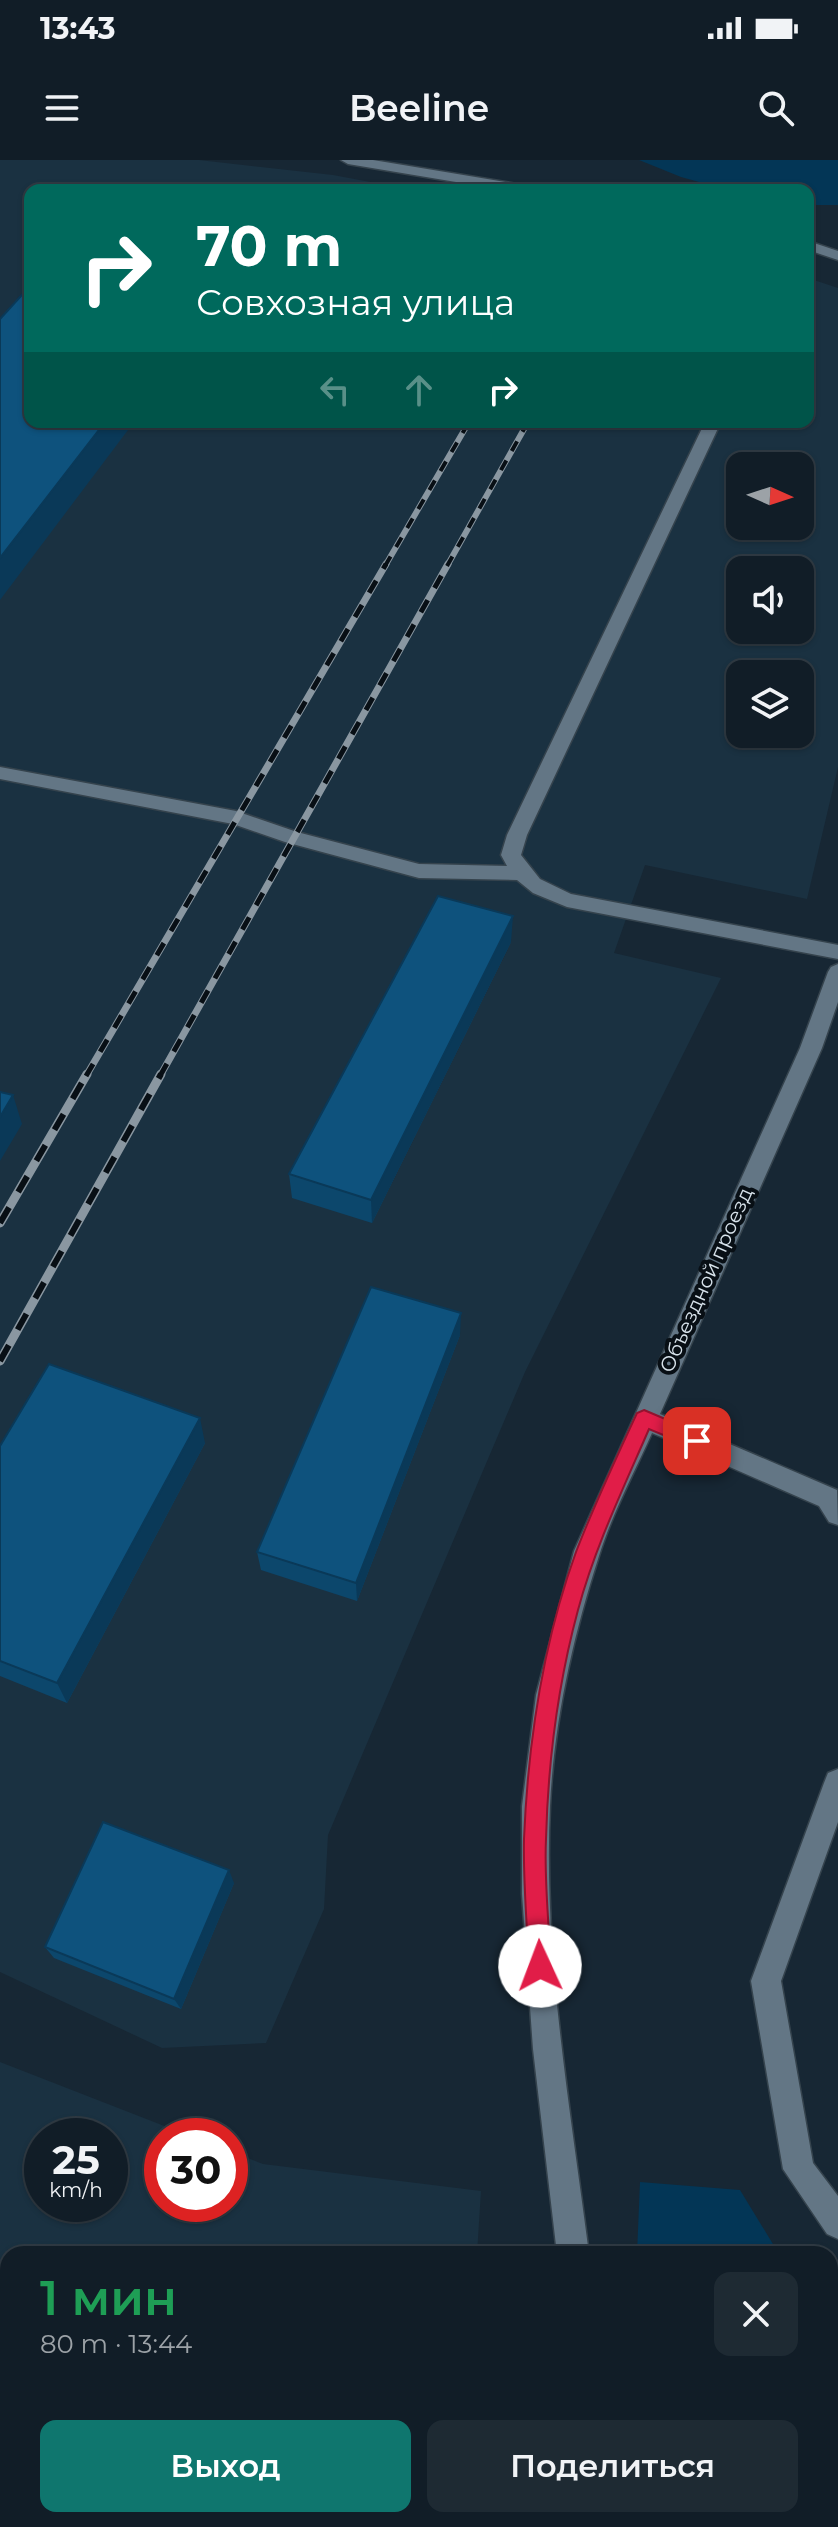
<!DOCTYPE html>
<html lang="ru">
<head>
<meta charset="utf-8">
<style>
	body { margin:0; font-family:Montserrat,sans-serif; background:#1e2a33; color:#f1f3f6; height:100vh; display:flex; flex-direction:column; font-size:30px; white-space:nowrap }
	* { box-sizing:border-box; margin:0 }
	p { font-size:26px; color:#9ca2a7 }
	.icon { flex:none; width:44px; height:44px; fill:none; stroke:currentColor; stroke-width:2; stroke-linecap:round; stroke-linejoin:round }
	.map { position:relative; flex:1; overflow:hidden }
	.sheet { position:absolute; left:0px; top:2086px; width:838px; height:282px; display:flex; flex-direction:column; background:#111d27; border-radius:24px 24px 0 0; box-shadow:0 2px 6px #0004,0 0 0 2px #303b44 }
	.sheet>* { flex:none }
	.top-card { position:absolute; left:24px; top:24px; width:790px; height:244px; border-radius:16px; box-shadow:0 2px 6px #0004,0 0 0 2px #303b44; background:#00695c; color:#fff; overflow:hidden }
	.needle { width:52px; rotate:93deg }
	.buttons { position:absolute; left:726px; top:292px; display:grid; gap:16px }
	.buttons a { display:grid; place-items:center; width:88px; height:88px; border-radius:16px; background:#111d27; box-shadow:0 2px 6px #0004,0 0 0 2px #303b44; font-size:40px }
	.speed { position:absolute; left:24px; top:1958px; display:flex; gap:16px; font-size:40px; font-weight:700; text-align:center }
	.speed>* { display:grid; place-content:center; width:104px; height:104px; border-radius:50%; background:#111d27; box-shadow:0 2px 6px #0004,0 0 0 2px #303b44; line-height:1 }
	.speed small { font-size:20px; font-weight:400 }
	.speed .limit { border:12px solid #d22; background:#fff; color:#111 }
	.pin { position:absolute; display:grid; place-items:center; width:68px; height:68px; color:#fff; margin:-34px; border-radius:16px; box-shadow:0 4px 12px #0006 }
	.me { position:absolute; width:88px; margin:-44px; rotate:358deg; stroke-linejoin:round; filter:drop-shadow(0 0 6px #0008) }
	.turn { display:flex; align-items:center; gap:28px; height:168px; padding:0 40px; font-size:36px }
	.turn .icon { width:104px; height:104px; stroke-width:2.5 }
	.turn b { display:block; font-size:56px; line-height:68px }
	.lanes { display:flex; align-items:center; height:76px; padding:0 40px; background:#0003; justify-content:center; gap:40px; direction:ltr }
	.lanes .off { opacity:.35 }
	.round { display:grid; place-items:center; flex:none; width:84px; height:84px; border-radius:16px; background:#1e2a33 }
	.headline { display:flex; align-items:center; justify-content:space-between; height:136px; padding:0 40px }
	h1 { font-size:48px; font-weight:600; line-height:60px; color:#1e9e55 }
	.primary-button { display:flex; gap:16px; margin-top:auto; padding:16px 40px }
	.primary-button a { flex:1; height:92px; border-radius:16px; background:#0f766e; color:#fff; font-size:32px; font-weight:600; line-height:92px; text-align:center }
	.primary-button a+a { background:#1e2a33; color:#f1f3f6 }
	.status { display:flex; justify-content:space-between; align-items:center; height:56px; padding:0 40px; background:#111d27; direction:ltr }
	.status svg { height:22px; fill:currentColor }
	header { display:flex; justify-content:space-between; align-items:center; height:104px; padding:0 40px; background:#111d27; font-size:36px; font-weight:600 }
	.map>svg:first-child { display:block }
	.built { fill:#1a3141; fill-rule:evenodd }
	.green { fill:#033656 }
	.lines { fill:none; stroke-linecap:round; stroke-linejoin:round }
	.lane-casing { stroke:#35434d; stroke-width:3 }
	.street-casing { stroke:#35434d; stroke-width:3 }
	.lane { fill:#637685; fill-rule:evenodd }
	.street { fill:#637685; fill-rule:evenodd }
	.rail-far2-casing { stroke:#8a97a1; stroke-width:6 }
	.rail-far1-casing { stroke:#8a97a1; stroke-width:7 }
	.rail-casing { stroke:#8a97a1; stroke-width:9 }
	.rail-far2 { stroke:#080f15; stroke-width:4; stroke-dasharray:11; stroke-linecap:butt }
	.rail-far1 { stroke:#080f15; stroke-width:5; stroke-dasharray:14; stroke-linecap:butt }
	.rail { stroke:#080f15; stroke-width:6; stroke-dasharray:18; stroke-linecap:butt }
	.wall { fill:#0c476c }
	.shaded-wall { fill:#0a3958 }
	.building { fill:#0e527d; stroke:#0a3958; stroke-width:2 }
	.route { fill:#e11d48; stroke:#92132f; stroke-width:2 }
	.labels { text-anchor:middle; stroke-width:8; stroke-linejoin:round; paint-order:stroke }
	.street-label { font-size:20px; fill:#d8e3eb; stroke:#080f15 }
</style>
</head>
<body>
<div class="status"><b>13:43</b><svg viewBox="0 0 49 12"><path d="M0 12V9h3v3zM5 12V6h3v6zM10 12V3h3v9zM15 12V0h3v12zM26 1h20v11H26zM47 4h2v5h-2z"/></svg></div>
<header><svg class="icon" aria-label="menu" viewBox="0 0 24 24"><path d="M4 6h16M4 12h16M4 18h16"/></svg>Beeline<svg class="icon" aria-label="search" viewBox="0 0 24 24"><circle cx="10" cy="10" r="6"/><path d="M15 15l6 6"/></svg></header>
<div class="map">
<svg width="838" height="2367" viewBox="0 0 838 2367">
	<rect width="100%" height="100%" fill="#172734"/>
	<g class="built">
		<path d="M0,0H199L333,15L413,30H30V262H808V118L838,128V607L807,739L645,705L614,793L721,818L525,1212L328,1675L324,1749L266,1883L162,1888L0,1812ZM740,306H800V366H740ZM740,410H800V470H740ZM740,514H800V574H740Z"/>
		<path d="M0,1902L190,1976H162V2044H230V1991L263,2004L481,2031L477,2094H8V2360H541L542,2367H0ZM42,1976H110V2044H42Z"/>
	</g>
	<g class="green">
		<polygon points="639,0 838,0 838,45 808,45 808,30 728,30 681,17"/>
		<polygon points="640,2022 740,2030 779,2094 637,2094"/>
		<polygon points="830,2177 838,2190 838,2367 660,2367 659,2360 830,2360"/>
	</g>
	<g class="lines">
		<defs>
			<polygon id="lane" points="705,262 721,262 527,675 521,695 540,719 571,734 838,785 838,799 567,747 533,733 517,720 419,718 285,682 233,664 0,619 0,607 236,651 297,672 419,704 507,706 501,695 507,675"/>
			<g id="street">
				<polygon points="341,0 373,0 529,26 536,30 504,30 348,4"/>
				<polygon points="808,81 838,91 838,100 808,90"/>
				<path d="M838,804V842L822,888L660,1254L837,1330L838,1365L829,1362L819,1346L652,1273C634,1313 612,1354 599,1396C573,1476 554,1561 550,1646C543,1795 570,1946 589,2094H557L533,1889L522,1734V1646L536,1535L574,1391L800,888L828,812L831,807Z"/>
				<polygon points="838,1609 838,1662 781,1821 813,2003 838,2036 838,2079 827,2074 783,2009 751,1821 824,1623 828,1613"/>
				<polygon points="588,2360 622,2360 623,2367 589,2367"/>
			</g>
		</defs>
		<use href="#lane" class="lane-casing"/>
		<use href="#street" class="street-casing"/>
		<use href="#lane" class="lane"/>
		<use href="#street" class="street"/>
		<defs>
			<g id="rail-far2">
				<polyline points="385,406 469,262"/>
				<polyline points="447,406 528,262"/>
			</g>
			<g id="rail-far1">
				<polyline points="86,916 386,404"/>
				<polyline points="160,916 448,404"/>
			</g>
			<g id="rail">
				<polyline points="0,1063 87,914"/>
				<polyline points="0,1201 161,914"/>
			</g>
		</defs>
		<use href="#rail-far2" class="rail-far2-casing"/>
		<use href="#rail-far1" class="rail-far1-casing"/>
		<use href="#rail" class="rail-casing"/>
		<use href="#rail-far2" class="rail-far2"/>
		<use href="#rail-far1" class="rail-far1"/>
		<use href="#rail" class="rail"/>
	</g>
	<g class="wall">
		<polygon points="511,782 372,1063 292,1038 289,1014"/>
		<polygon points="460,1175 357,1441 261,1410 257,1392"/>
		<polygon points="205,1283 67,1543 0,1516 0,1286"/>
		<polygon points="234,1723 181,1849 54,1798 45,1787"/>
	</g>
	<g class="shaded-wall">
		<polygon points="105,262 134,262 0,440 0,398"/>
		<polygon points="513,756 511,782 372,1063 371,1040"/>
		<polygon points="13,935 22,964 0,1001 0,957"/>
		<polygon points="461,1153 460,1175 357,1441 356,1423"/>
		<polygon points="200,1258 205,1283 67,1543 57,1523"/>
		<polygon points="229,1710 234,1723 181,1849 174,1839"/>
	</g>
	<g class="building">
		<polygon points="30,126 30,262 105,262 0,398 0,159"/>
		<polygon points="438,736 513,756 371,1040 289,1014"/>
		<polygon points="0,932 13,935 0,957"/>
		<polygon points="371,1127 461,1153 356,1423 257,1392"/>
		<polygon points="49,1204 200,1258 57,1523 0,1501 0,1286"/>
		<polygon points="103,1662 229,1710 174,1839 45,1787"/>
	</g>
	<path class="route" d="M644,1250L703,1275L706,1281L703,1287L697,1289L649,1269C623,1329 595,1387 578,1450C558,1524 548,1602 546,1679C544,1721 549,1764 551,1806L548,1814L540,1818L532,1814L529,1806C527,1764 523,1721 524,1679C528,1582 543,1483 576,1392C594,1345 616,1298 637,1253Z"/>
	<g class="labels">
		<g class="street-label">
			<text transform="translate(706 1120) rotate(-66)" y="7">Объездной проезд</text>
		</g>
	</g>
</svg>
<div class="buttons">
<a><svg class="needle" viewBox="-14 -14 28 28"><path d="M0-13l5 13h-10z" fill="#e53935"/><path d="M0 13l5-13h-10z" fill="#9ca2a7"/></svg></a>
<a><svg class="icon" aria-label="sound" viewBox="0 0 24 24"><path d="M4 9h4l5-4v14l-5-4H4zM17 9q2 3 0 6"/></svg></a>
<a><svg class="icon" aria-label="layers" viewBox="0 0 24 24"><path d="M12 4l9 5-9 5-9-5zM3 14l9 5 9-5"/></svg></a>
</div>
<div class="speed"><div>25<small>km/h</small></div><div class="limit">30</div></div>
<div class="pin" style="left:697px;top:1281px;background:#d93025"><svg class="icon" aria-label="arrive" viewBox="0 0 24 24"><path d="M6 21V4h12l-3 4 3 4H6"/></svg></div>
<svg class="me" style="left:540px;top:1806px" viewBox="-20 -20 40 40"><circle r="19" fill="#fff"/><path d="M0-13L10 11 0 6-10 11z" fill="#e11d48"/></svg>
<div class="top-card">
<div class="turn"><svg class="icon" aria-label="right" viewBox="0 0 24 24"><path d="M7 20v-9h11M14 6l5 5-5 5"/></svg><div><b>70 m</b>Совхозная улица</div></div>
<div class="lanes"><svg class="icon off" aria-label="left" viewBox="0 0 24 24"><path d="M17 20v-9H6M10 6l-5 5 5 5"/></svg><svg class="icon off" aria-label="ahead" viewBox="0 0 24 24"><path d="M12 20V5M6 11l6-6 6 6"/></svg><svg class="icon" aria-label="right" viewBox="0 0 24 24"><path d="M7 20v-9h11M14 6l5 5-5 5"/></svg></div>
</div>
<section class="sheet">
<div class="headline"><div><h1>1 мин</h1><p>80 m · 13:44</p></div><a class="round"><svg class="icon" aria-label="close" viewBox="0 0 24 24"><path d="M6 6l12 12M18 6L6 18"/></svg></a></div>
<div class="primary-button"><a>Выход</a><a>Поделиться</a></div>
</section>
</div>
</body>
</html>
